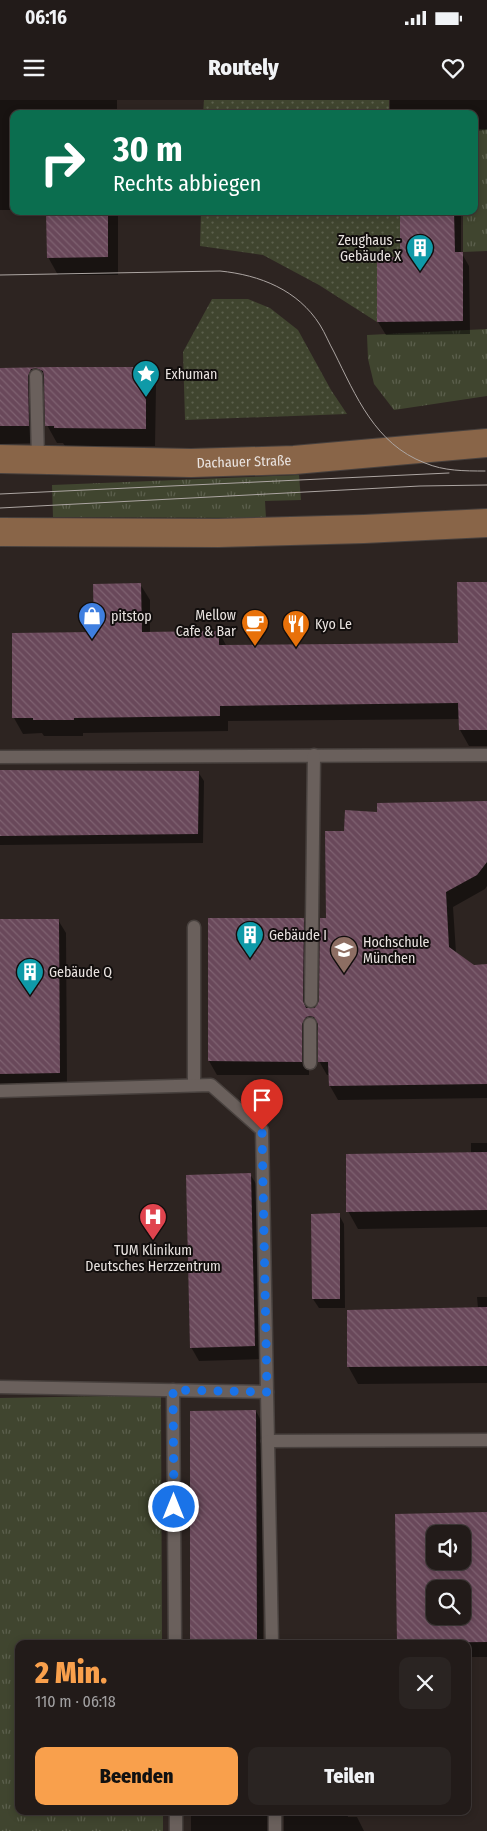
<!DOCTYPE html>
<html lang="de">
<head>
<meta charset="utf-8">
<style>
	body { margin:0; font-family:"Fira Sans Condensed",sans-serif; background:#2a2422; color:#f1f3f6; height:100vh; display:flex; flex-direction:column; font-size:19px; white-space:nowrap }
	* { box-sizing:border-box; margin:0 }
	p { font-size:16px; color:#a2a1a2 }
	.icon { flex:none; width:28px; height:28px; fill:none; stroke:currentColor; stroke-width:2; stroke-linecap:round; stroke-linejoin:round }
	.map { position:relative; flex:1; overflow:hidden }
	.side { position:absolute; left:15px; top:1540px; width:456px; height:175px; display:flex; flex-direction:column; background:#221b19; border-radius:10px; box-shadow:0 2px 8px #0003,0 0 0 1px #3f3938 }
	.side>* { flex:none }
	.guide { position:absolute; left:10px; top:10px; width:468px; height:105px; border-radius:10px; box-shadow:0 2px 8px #0003,0 0 0 1px #3f3938; background:#0b6e4f; color:#fff; overflow:hidden }
	.buttons { position:absolute; left:426px; top:1425px; display:grid; gap:10px }
	.buttons a { display:grid; place-items:center; width:45px; height:45px; border-radius:10px; background:#221b19; box-shadow:0 2px 8px #0003,0 0 0 1px #3f3938; font-size:25px }
	.pin { position:absolute; display:grid; place-items:center; width:42px; height:42px; color:#fff; margin:-51px -21px; border-radius:50% 50% 50% 0; rotate:-45deg; box-shadow:0 0 5px #0007 }
	.pin .icon { rotate:45deg }
	.me { position:absolute; width:55px; margin:-28px; rotate:0deg; stroke-linejoin:round; filter:drop-shadow(0 0 4px #0008) }
	.turn { display:flex; align-items:center; gap:18px; height:105px; padding:0 20px; font-size:22px }
	.turn .icon { width:65px; height:65px; stroke-width:2.5 }
	.turn b { display:block; font-size:35px; line-height:42px }
	.round { display:grid; place-items:center; flex:none; width:52px; height:52px; border-radius:10px; background:#2a2422 }
	.headline { display:flex; align-items:center; justify-content:space-between; height:85px; padding:0 20px }
	h1 { font-size:30px; font-weight:800; line-height:38px; color:#f9a04c }
	.button { display:flex; gap:10px; margin-top:auto; padding:10px 20px }
	.button a { flex:1; height:58px; border-radius:10px; background:#f9a04c; color:#111; font-size:20px; font-weight:800; line-height:58px; text-align:center }
	.button a+a { background:#2a2422; color:#f1f3f6 }
	.status { display:flex; justify-content:space-between; align-items:center; height:35px; padding:0 25px; background:#221b19; direction:ltr }
	.status svg { height:14px; fill:currentColor }
	header { display:flex; justify-content:space-between; align-items:center; height:65px; padding:0 20px; background:#221b19; font-size:22px; font-weight:800 }
	.map>svg:first-child { display:block }
	.grass { fill:url(#grass-tufts) }
	.park { fill:url(#park-dots) }
	.shadow { fill:#0007; fill-rule:evenodd }
	.building { fill:url(#building-back-hatch); fill-rule:evenodd }
	.lines { fill:none; stroke-linecap:round; stroke-linejoin:round }
	.service-casing { stroke:#48413e; stroke-width:15 }
	.secondary-casing { stroke:#48413e; stroke-width:30 }
	.service { stroke:#6a605c; stroke-width:12 }
	.secondary { stroke:#896548; stroke-width:28 }
	.tram { stroke:#aca5a2; stroke-width:1 }
	.route { stroke:#1a73e8; stroke-width:9; stroke-dasharray:0 16.2 }
	.labels { text-anchor:middle; stroke-width:4; stroke-linejoin:round; paint-order:stroke }
	.poi-label { font-size:14px; fill:#eae4e1; stroke:#120e0d; text-anchor:start }
	.street-label { font-size:14px; fill:#eae4e1; stroke:#120e0d }
</style>
</head>
<body>
<div class="status"><b>06:16</b><svg viewBox="0 0 49 12"><path d="M0 12V9h3v3zM5 12V6h3v6zM10 12V3h3v9zM15 12V0h3v12zM26 1h20v11H26zM47 4h2v5h-2z"/></svg></div>
<header><svg class="icon" aria-label="menu" viewBox="0 0 24 24"><path d="M4 6h16M4 12h16M4 18h16"/></svg>Routely<svg class="icon" aria-label="heart" viewBox="0 0 24 24"><path d="M12 20l-8-8c-3-5 5-10 8-4 3-6 11-1 8 4z"/></svg></header>
<div class="map">
<svg width="487" height="1731" viewBox="0 0 487 1731">
	<defs>
		<pattern id="grass-tufts" width="24" height="20" patternUnits="userSpaceOnUse" patternTransform="scale(1.25)"><rect width="24" height="20" fill="#40452f"/><path d="M3 7l-1-3M5 7V3M7 7l1-3M15 17l-1-3M17 17v-4M19 17l1-3" fill="none" stroke="#5c604d"/></pattern>
		<pattern id="park-dots" width="8" height="8" patternUnits="userSpaceOnUse" patternTransform="scale(1.25)"><rect width="8" height="8" fill="#40452f"/><path d="M2 2h.1M6 6h.1" fill="none" stroke="#5c604d" stroke-width="1.8" stroke-linecap="round"/></pattern>
		<pattern id="building-back-hatch" width="6" height="6" patternUnits="userSpaceOnUse" patternTransform="scale(1.25)"><rect width="6" height="6" fill="#69485a"/><path d="M-1 5l2 2M0 0l6 6M5-1l2 2" fill="none" stroke="#7f6271"/></pattern>
	</defs>
	<rect width="100%" height="100%" fill="#2d2421"/>
	<g class="grass">
		<polygon points="474,29 487,29 487,151 463,152 463,111 474,111"/>
		<polygon points="487,229 487,296 394,310 374,284 368,259 367,235"/>
		<polygon points="299,375 301,400 265,401 266,418 53,417 52,385"/>
		<polygon points="161,1295 162,1544 19,1544 19,1711 163,1711 163,1731 0,1731 0,1298"/>
	</g>
	<g class="park">
		<polygon points="204,0 389,0 389,10 399,10 399,14 203,14"/>
		<polygon points="201,111 400,111 400,157 377,157 377,222 319,185 263,155 200,146"/>
		<polygon points="212,199 248,199 270,208 298,230 331,290 347,314 185,320 183,252"/>
	</g>
	<g class="shadow">
		<polygon points="0,0 117,0 117,14 14,14 14,110 0,110"/>
		<polygon points="390,0 487,0 487,30 474,31 474,14 393,14 390,10"/>
		<polygon points="48,111 118,111 118,175 58,175 48,157"/>
		<polygon points="401,111 461,111 461,152 469,166 470,234 386,235 378,222 401,158"/>
		<polygon points="0,269 146,269 156,286 155,346 65,346 63,343 57,343 47,325 46,286 41,287 38,343 0,344"/>
		<polygon points="487,483 487,646 469,646 460,630 460,619 228,621 228,631 83,633 83,636 44,636 42,633 23,634 14,618 140,484 150,500 150,533 219,532 227,547 459,544"/>
		<polygon points="0,671 198,672 204,681 203,743 0,745"/>
		<polygon points="487,702 487,786 485,789 453,807 456,853 474,866 487,865 487,998 338,1000 330,986 330,975 327,975 319,961 319,930 313,931 309,938 309,975 217,975 209,961 210,819 303,819 311,833 310,909 315,910 320,901 327,819 346,732 378,713"/>
		<polygon points="0,820 58,820 66,833 67,986 0,987"/>
		<polygon points="471,1043 487,1043 487,1127 358,1129 348,1111 471,1054"/>
		<polygon points="250,1074 258,1087 262,1259 199,1261 191,1247"/>
		<polygon points="339,1115 344,1124 345,1208 319,1208 313,1199"/>
		<polygon points="477,1197 487,1197 487,1283 358,1284 348,1266 478,1208"/>
		<polygon points="256,1311 262,1323 263,1544 191,1544"/>
		<path d="M487,1414V1557H468V1544H398L396,1415ZM435,1434H462V1461H435ZM435,1489H462V1516H435Z"/>
		<polygon points="191,1711 347,1711 348,1717 357,1717 364,1731 284,1731 284,1715 278,1715 273,1731 191,1731"/>
	</g>
	<g class="building">
		<polygon points="46,111 108,111 108,157 47,158"/>
		<polygon points="400,111 454,111 455,152 463,152 463,221 377,222 377,157 400,157"/>
		<polygon points="54,267 146,267 146,329 54,328 54,326 45,326 44,276 43,271 36,268 31,269 28,276 29,326 0,326 0,268"/>
		<polygon points="457,482 487,482 487,630 459,630 458,603 220,606 220,616 74,618 74,620 33,620 33,618 12,618 12,533 94,532 93,484 141,483 142,532 219,531 219,545 458,543"/>
		<polygon points="0,670 199,671 198,734 0,736"/>
		<polygon points="487,701 487,762 477,775 446,792 449,847 474,865 487,864 487,984 329,986 328,962 318,962 318,924 314,917 310,916 306,917 302,924 302,962 208,961 208,818 304,818 303,901 306,908 315,908 319,901 320,818 326,818 325,731 344,731 345,710 377,712 377,703"/>
		<polygon points="0,819 59,819 60,973 0,974"/>
		<polygon points="487,1052 487,1110 346,1112 346,1054"/>
		<polygon points="251,1073 255,1246 190,1248 186,1075"/>
		<polygon points="340,1113 340,1199 312,1199 311,1114"/>
		<polygon points="487,1207 487,1266 347,1267 347,1210"/>
		<polygon points="256,1310 257,1544 190,1544 190,1311"/>
		<path d="M487,1412V1542L397,1543L395,1414ZM435,1434H462V1461H435ZM435,1489H462V1516H435Z"/>
	</g>
	<g class="lines">
		<defs>
			<g id="service">
				<polyline points="36,276 38,359"/>
				<polyline points="0,657 487,655"/>
				<polyline points="311,901 314,655"/>
				<polyline points="310,963 310,924"/>
				<polyline points="194,985 194,827"/>
				<polyline points="0,991 211,985 262,1030 267,1292 0,1287"/>
				<polyline points="173,1290 175,1544"/>
				<polyline points="267,1292 268,1341"/>
				<polyline points="272,1544 268,1341 487,1340"/>
				<polyline points="176,1711 176,1731"/>
				<polyline points="275,1711 275,1731"/>
			</g>
			<g id="secondary">
				<path id="s1" d="M0,359L191,363L294,360L487,343"/>
				<polyline points="0,432 218,433 364,429 487,423"/>
			</g>
		</defs>
		<use href="#service" class="service-casing"/>
		<use href="#secondary" class="secondary-casing"/>
		<use href="#service" class="service"/>
		<use href="#secondary" class="secondary"/>
		<g class="tram">
			<path d="M0,175L220,171C260,175 298,190 320,225C325,233 329,243 334,252C356,296 375,344 425,363C444,371 464,371 485,371"/>
			<polyline points="0,394 449,373"/>
			<polyline points="0,408 420,386 487,385"/>
		</g>
	</g>
	<g class="lines">
		<polyline class="route" points="174,1407 173,1290 267,1292 262,1030"/>
	</g>
	<defs>
		<symbol id="building-pin" viewBox="-11 -11 22 30"><path d="M0 17L-7.5 6A9.5 9.5 0 1 1 7.5 6Z" fill="#0f9aa8" stroke="#120e0d"/><path d="M-4-6H4V6H1V3H-1V6H-4ZM-2.5-4.3h1.7v1.8h-1.7ZM.8-4.3h1.7v1.8H.8ZM-2.5-1h1.7V.8h-1.7ZM.8-1h1.7V.8H.8Z" fill="#fff"/></symbol>
		<symbol id="sight-pin" viewBox="-11 -11 22 30"><path d="M0 17L-7.5 6A9.5 9.5 0 1 1 7.5 6Z" fill="#0f9aa8" stroke="#120e0d"/><path d="M0-6L1.8-2.2L6-1.7L2.9 1.2L3.7 5.4L0 3.3L-3.7 5.4L-2.9 1.2L-6-1.7L-1.8-2.2Z" fill="#fff"/></symbol>
		<symbol id="shop-pin" viewBox="-11 -11 22 30"><path d="M0 17L-7.5 6A9.5 9.5 0 1 1 7.5 6Z" fill="#3f7fe0" stroke="#120e0d"/><path d="M-5-2.5h2.3a2.7 3.5 0 0 1 5.4 0H5L5.5 6h-11ZM-1.5-2.5h3a1.5 2.3 0 0 0-3 0Z" fill="#fff"/></symbol>
		<symbol id="cafe-pin" viewBox="-11 -11 22 30"><path d="M0 17L-7.5 6A9.5 9.5 0 1 1 7.5 6Z" fill="#e8710a" stroke="#120e0d"/><path d="M-5.5-4.5H6V0H3Q3 3.5 0 3.5H-2.5Q-5.5 3.5-5.5 0ZM3-3.2v2h1.7v-2ZM-6 4.5H4V6H-6Z" fill="#fff"/></symbol>
		<symbol id="restaurant-pin" viewBox="-11 -11 22 30"><path d="M0 17L-7.5 6A9.5 9.5 0 1 1 7.5 6Z" fill="#e8710a" stroke="#120e0d"/><path d="M-5-6h1v4h1v-4h1v4h1v-4h1v5L-1.5 .5V6h-2V.5L-5-1ZM5-6V6H3V1.5H1.5Q1.5-4 5-6Z" fill="#fff"/></symbol>
		<symbol id="university-pin" viewBox="-11 -11 22 30"><path d="M0 17L-7.5 6A9.5 9.5 0 1 1 7.5 6Z" fill="#8d6e63" stroke="#120e0d"/><path d="M0-5L7-2L0 1L-7-2ZM-4 1L0 2.5L4 1V4Q0 6-4 4Z" fill="#fff"/></symbol>
		<symbol id="hospital-pin" viewBox="-11 -11 22 30"><path d="M0 17L-7.5 6A9.5 9.5 0 1 1 7.5 6Z" fill="#e0444e" stroke="#120e0d"/><path d="M-5-5h3v3.5h4V-5h3V5h-3V1.5h-4V5h-3Z" fill="#fff"/></symbol>
	</defs>
	<g fill-rule="evenodd">
		<use href="#building-pin" x="404" y="132" width="32" height="43"/>
		<use href="#sight-pin" x="130" y="258" width="32" height="43"/>
		<use href="#shop-pin" x="76" y="500" width="32" height="43"/>
		<use href="#cafe-pin" x="239" y="507" width="32" height="43"/>
		<use href="#restaurant-pin" x="280" y="508" width="32" height="43"/>
		<use href="#building-pin" x="234" y="819" width="32" height="43"/>
		<use href="#university-pin" x="328" y="834" width="32" height="43"/>
		<use href="#building-pin" x="14" y="856" width="32" height="43"/>
		<use href="#hospital-pin" x="137" y="1101" width="32" height="43"/>
	</g>
	<g class="labels">
		<g class="poi-label">
			<text x="401" y="145" text-anchor="end">Zeughaus -<tspan x="401" dy="16">Gebäude X</tspan></text>
			<text x="165" y="279">Exhuman</text>
			<text x="236" y="520" text-anchor="end">Mellow<tspan x="236" dy="16">Cafe &amp; Bar</tspan></text>
			<text x="111" y="521">pitstop</text>
			<text x="315" y="529">Kyo Le</text>
			<text x="269" y="840">Gebäude I</text>
			<text x="363" y="847">Hochschule<tspan x="363" dy="16">München</tspan></text>
			<text x="49" y="877">Gebäude Q</text>
			<text x="153" y="1155" text-anchor="middle">TUM Klinikum<tspan x="153" dy="16">Deutsches Herzzentrum</tspan></text>
		</g>
		<g class="street-label">
			<text dy="5" stroke="none"><textPath href="#s1" startOffset="244">Dachauer Straße</textPath></text>
		</g>
	</g>
</svg>
<div class="buttons">
<a><svg class="icon" aria-label="sound" viewBox="0 0 24 24"><path d="M4 9h4l5-4v14l-5-4H4zM17 9q2 3 0 6"/></svg></a>
<a><svg class="icon" aria-label="search" viewBox="0 0 24 24"><circle cx="10" cy="10" r="6"/><path d="M15 15l6 6"/></svg></a>
</div>
<div class="pin" style="left:262px;top:1030px;background:#d93025"><svg class="icon" aria-label="arrive" viewBox="0 0 24 24"><path d="M6 21V4h12l-3 4 3 4H6"/></svg></div>
<svg class="me" style="left:174px;top:1407px" viewBox="-20 -20 40 40"><circle r="17" fill="#1a73e8" stroke="#fff" stroke-width="3"/><path d="M0-11L8 9 0 5-8 9z" fill="#fff"/></svg>
<div class="guide">
<div class="turn"><svg class="icon" aria-label="right" viewBox="0 0 24 24"><path d="M7 20v-9h11M14 6l5 5-5 5"/></svg><div><b>30 m</b>Rechts abbiegen</div></div>
</div>
<section class="side">
<div class="headline"><div><h1>2 Min.</h1><p>110 m · 06:18</p></div><a class="round"><svg class="icon" aria-label="close" viewBox="0 0 24 24"><path d="M6 6l12 12M18 6L6 18"/></svg></a></div>
<div class="button"><a>Beenden</a><a>Teilen</a></div>
</section>
</div>
</body>
</html>
